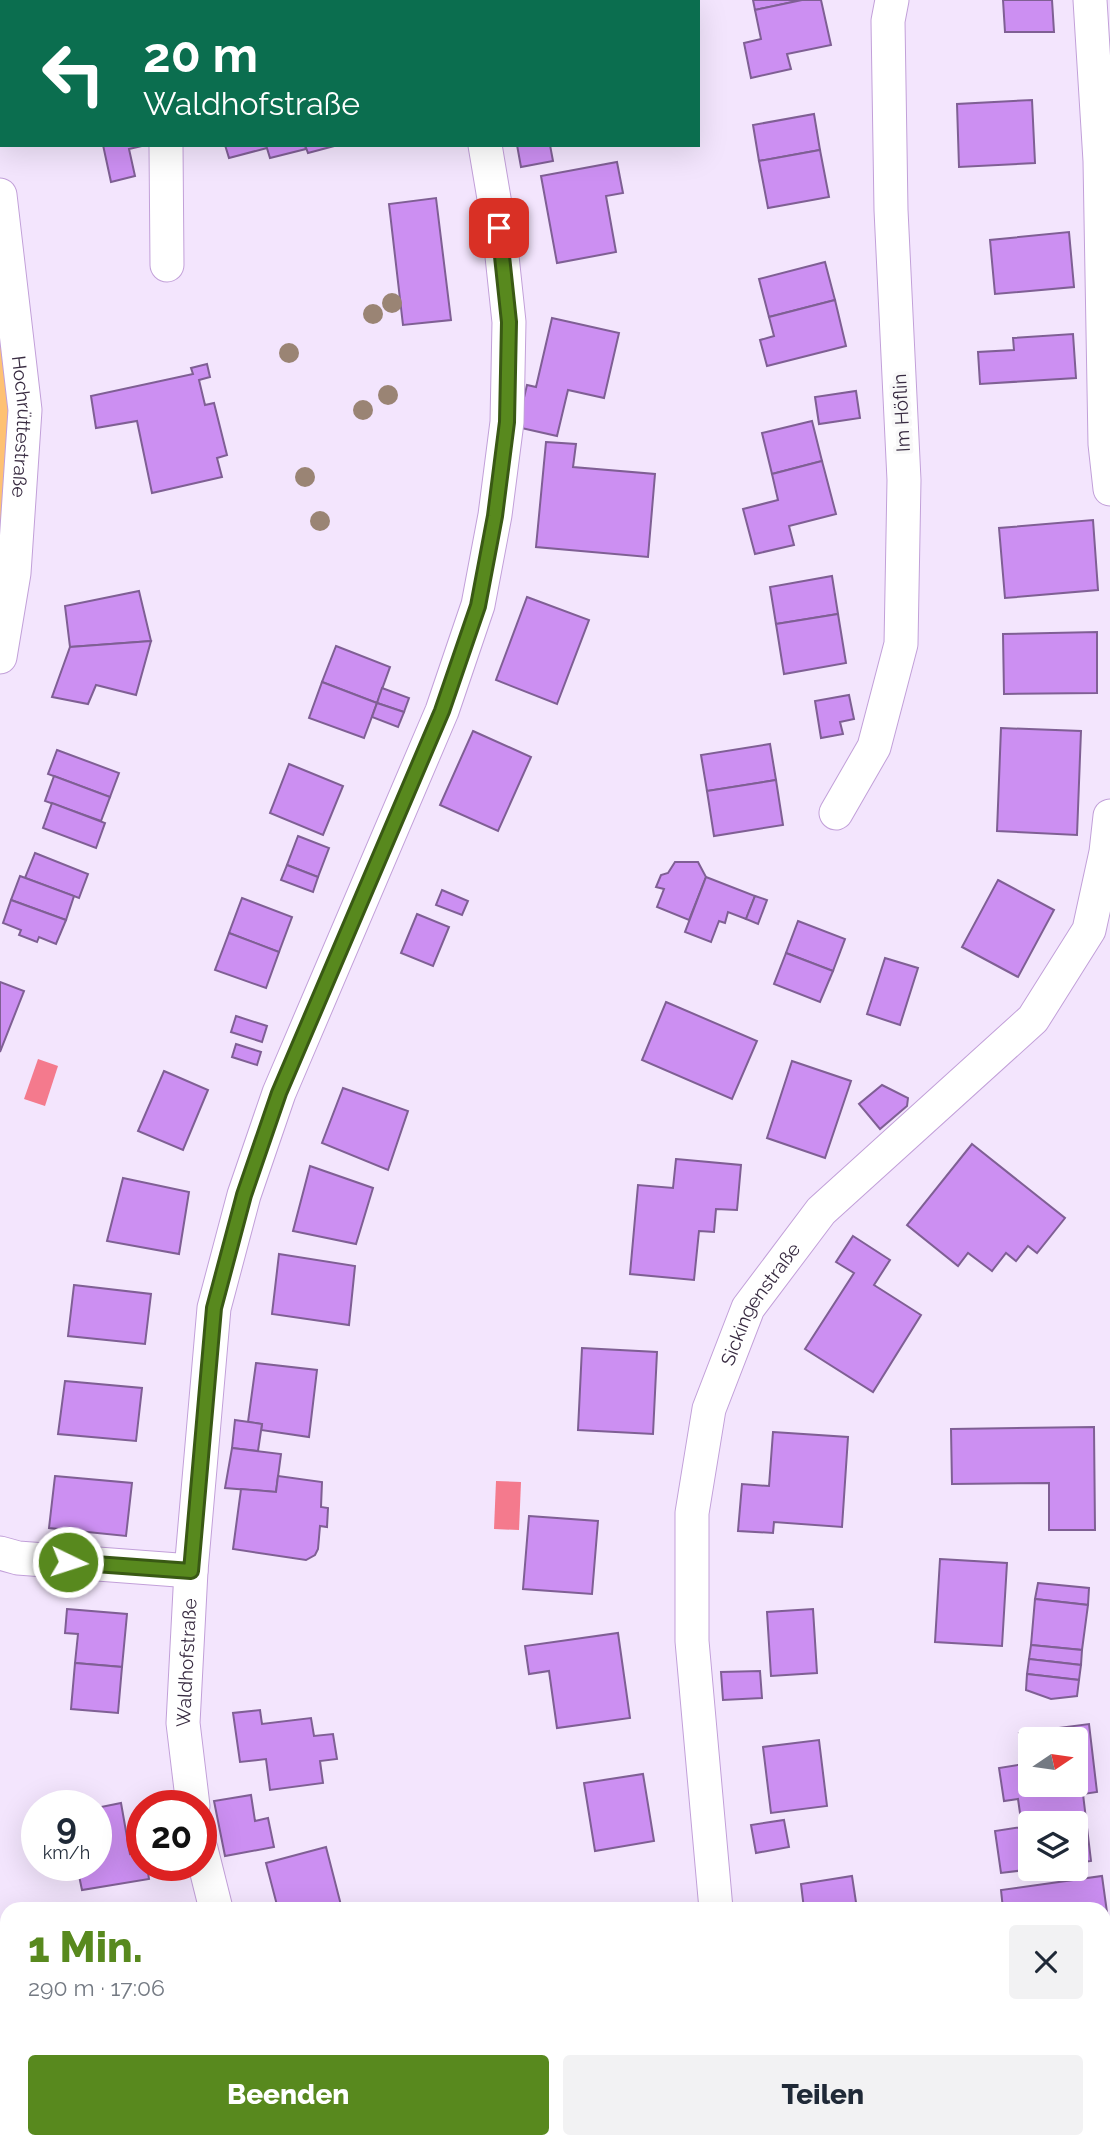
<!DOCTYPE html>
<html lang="de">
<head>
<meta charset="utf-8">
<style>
	body { margin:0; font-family:Raleway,sans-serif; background:#f2f2f3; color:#1f2937; height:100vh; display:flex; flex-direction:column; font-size:26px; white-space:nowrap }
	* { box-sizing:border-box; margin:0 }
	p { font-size:23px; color:#747a83 }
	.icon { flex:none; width:38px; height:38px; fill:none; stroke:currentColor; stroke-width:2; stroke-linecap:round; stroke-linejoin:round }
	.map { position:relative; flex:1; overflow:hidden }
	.side { position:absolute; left:0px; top:1902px; width:1111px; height:247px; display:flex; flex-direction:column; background:#fff; border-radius:21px 21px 0 0; box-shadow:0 7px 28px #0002 }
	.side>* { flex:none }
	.guide { position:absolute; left:0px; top:0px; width:700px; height:147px; box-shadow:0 7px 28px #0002; background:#0b6e4f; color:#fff; overflow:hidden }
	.needle { width:46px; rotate:77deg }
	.buttons { position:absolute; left:1018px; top:1727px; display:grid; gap:14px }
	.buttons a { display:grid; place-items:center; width:70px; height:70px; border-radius:7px; background:#fff; box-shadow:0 7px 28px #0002; font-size:35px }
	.speed { position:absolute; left:21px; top:1790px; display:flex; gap:14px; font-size:35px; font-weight:700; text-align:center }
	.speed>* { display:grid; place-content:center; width:91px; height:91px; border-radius:50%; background:#fff; box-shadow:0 7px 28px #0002; line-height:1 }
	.speed small { font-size:18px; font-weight:400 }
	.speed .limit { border:10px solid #d22; background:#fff; color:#111 }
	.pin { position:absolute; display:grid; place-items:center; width:60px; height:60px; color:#fff; margin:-30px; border-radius:14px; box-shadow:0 4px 10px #0006 }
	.me { position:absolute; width:77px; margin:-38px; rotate:94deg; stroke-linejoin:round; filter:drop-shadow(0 0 5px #0008) }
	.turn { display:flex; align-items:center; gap:24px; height:147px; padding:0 28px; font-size:32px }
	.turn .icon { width:91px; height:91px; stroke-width:2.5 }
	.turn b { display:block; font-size:49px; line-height:60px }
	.round { display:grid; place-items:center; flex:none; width:74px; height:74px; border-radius:7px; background:#f2f2f3 }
	.overview { display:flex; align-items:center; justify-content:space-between; height:119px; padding:0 28px }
	h1 { font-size:42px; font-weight:800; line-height:52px; color:#58891e }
	.primary-button { display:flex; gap:14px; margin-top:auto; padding:14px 28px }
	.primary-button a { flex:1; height:80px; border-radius:7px; background:#58891e; color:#fff; font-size:28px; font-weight:800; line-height:80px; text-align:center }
	.primary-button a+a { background:#f2f2f3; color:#1f2937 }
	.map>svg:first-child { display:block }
	.green { fill:#fec173 }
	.water { fill:#f47a8d }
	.building { fill:#cc8ff2; stroke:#7f5f94; stroke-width:2; fill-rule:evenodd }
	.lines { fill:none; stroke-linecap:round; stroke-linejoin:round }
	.minor-casing { stroke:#c2a0d9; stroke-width:35 }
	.minor { stroke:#fff; stroke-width:33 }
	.tree { fill:#9a8474 }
	.route-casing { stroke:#395914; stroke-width:18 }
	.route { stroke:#58891e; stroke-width:12 }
	.labels { text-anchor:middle; stroke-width:7; stroke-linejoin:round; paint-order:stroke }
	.street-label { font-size:19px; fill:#382b41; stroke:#f8f8f8 }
</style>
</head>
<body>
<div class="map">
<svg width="1110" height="2148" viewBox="0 0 1110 2148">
	<rect width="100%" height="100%" fill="#f3e5fd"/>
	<g class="green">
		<polygon points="0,307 12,392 0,551"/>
		<polygon points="7,2079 7,2142 47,2142 49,2148 0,2148 0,2081"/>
	</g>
	<g class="water">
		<polygon points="38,1059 58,1066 45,1106 24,1099"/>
		<polygon points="496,1481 521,1482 519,1530 494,1529"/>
	</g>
	<g class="building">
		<polygon points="213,0 271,0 272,2 213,2"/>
		<rect x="546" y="0" width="76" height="2"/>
		<polygon points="753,0 802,0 755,10"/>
		<polygon points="802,0 821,0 831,45 787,54 791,69 751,78 744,43 761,39 755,10"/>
		<polygon points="1003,0 1052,0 1054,32 1005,32"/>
		<polygon points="1032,100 1035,163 959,167 957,104"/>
		<polygon points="814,114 820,150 759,161 753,125"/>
		<polygon points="103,145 146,145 129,149 135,176 111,182"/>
		<polygon points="225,145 266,145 267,148 229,158"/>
		<polygon points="266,145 305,145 306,149 270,158"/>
		<polygon points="305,145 338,145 308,153"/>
		<polygon points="517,145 550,145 553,161 521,167"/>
		<polygon points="820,150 829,197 768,208 759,161"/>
		<polygon points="617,162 623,193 606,196 616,252 557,263 541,176"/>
		<polygon points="436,198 451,320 403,325 389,204"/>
		<polygon points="1069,232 1074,287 995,294 990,240"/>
		<polygon points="825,262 835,300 769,317 759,279"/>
		<polygon points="835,300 846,346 767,366 760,340 774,336 769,317"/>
		<polygon points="552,318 619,333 604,398 568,390 557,436 517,427 527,385 536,387"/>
		<polygon points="1073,334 1076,378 980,384 978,352 1014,350 1013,338"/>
		<polygon points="207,364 210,377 199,380 205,405 214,403 227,455 217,458 222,477 152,493 137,421 96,428 91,396 193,374 191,368"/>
		<polygon points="856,391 860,418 819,424 815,397"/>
		<polygon points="812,421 822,461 772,474 762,433"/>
		<polygon points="546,442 576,444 573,467 655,474 648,557 536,547"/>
		<polygon points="822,461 836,514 789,526 794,545 755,554 743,509 778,500 772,474"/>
		<polygon points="1093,520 1098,590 1005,598 999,528"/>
		<polygon points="832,576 838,614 776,624 770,587"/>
		<polygon points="139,591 151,641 70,647 65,606"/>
		<polygon points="527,597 589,620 557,704 496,680"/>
		<polygon points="838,614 846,663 784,674 776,624"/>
		<polygon points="1097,632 1097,693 1004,694 1003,634"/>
		<polygon points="151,641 136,695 96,685 88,704 52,697 70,647"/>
		<polygon points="336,646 390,667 377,703 322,682"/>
		<polygon points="322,682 377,703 364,738 309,718"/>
		<polygon points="382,688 409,698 404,712 377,703"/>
		<polygon points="849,695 854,719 840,722 843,734 821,738 815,701"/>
		<polygon points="377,703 404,712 398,727 372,717"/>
		<polygon points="1001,728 1081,731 1077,835 997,831"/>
		<polygon points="473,731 531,757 498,831 440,805"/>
		<polygon points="770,744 776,780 707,791 701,755"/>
		<polygon points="57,750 119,773 110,797 48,774"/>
		<polygon points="289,764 343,786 323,835 270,813"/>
		<polygon points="54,776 110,797 101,821 45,801"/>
		<polygon points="776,780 783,825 714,836 707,791"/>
		<polygon points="52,803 105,823 96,848 43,828"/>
		<polygon points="298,836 329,848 318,877 287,865"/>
		<polygon points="35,853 88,874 79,898 25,878"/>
		<polygon points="675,862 698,862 706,877 689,920 657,907 664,889 656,887 661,875 668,873"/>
		<polygon points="287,865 318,877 313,892 281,880"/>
		<polygon points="20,876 74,896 66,920 11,900"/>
		<polygon points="706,877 755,896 746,919 728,912 725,923 719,921 711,942 685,932"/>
		<polygon points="998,880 1054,910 1018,977 962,947"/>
		<polygon points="442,890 468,901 462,915 436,905"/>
		<polygon points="755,896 767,900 758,924 746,919"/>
		<polygon points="242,898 292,917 279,952 229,933"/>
		<polygon points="11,900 66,920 56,944 39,937 37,942 19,935 21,930 3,923"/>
		<polygon points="417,914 449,927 433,966 401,953"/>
		<polygon points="798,921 845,939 833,971 786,953"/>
		<polygon points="229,933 279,952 266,988 215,970"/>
		<polygon points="786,953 833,971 820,1002 774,984"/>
		<polygon points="885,958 918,968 900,1025 867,1014"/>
		<polygon points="0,982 24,991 0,1052"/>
		<polygon points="666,1002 757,1041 732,1099 642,1060"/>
		<polygon points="236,1016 267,1026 262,1042 231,1032"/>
		<polygon points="236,1044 261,1052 257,1065 232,1057"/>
		<polygon points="792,1061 851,1081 825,1158 767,1138"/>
		<polygon points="164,1071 208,1090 183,1150 138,1131"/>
		<polygon points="882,1085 908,1098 907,1106 880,1129 859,1104"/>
		<polygon points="343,1088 408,1111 388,1170 322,1143"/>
		<polygon points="972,1144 1065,1218 1037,1253 1028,1246 1016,1261 1006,1253 992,1271 968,1253 958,1266 907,1225"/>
		<polygon points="676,1159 741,1165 737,1210 716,1209 714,1232 699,1231 694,1280 630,1274 638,1185 673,1188"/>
		<polygon points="310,1166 373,1188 356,1244 293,1231"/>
		<polygon points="123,1178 189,1192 179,1254 107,1241"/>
		<polygon points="853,1236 890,1260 874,1285 921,1315 873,1392 805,1349 854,1273 836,1262"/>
		<polygon points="279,1254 355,1266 349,1325 272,1314"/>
		<polygon points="74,1285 151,1294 145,1344 68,1336"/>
		<polygon points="582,1348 657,1352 653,1434 578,1430"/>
		<polygon points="256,1363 317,1370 309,1437 261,1430 262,1424 248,1422"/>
		<polygon points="65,1381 142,1388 136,1441 58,1434"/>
		<polygon points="235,1420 262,1424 258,1451 232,1448"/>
		<polygon points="1094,1427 1095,1530 1049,1530 1049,1483 952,1484 951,1429"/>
		<polygon points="773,1432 848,1437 842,1527 774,1522 773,1533 738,1531 742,1484 769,1486"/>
		<polygon points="232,1448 281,1454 276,1492 225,1488"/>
		<polygon points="55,1476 132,1483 126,1536 49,1528"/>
		<polygon points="278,1476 322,1482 321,1507 328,1508 327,1527 320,1526 318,1549 315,1555 306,1560 233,1549 241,1489 276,1492"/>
		<polygon points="529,1516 598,1521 592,1594 523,1589"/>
		<polygon points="940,1559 1007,1563 1002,1646 935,1642"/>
		<polygon points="1038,1583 1089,1588 1088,1605 1035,1599"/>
		<polygon points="1035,1599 1088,1605 1082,1650 1031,1645"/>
		<polygon points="67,1609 127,1614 122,1667 75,1663 78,1634 65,1633"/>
		<polygon points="813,1609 817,1673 771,1676 767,1612"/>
		<polygon points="618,1633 630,1718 557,1728 549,1671 529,1674 525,1646"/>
		<polygon points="1031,1645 1082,1650 1081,1665 1029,1659"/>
		<polygon points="1029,1659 1081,1665 1079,1680 1027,1674"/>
		<polygon points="75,1663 122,1667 118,1713 71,1709"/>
		<polygon points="760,1671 762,1698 723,1700 721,1672"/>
		<polygon points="1027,1674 1079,1680 1077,1696 1051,1699 1026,1690"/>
		<polygon points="260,1710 262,1724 311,1718 314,1736 333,1734 337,1759 320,1761 323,1783 270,1790 266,1759 240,1762 233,1713"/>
		<path d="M1089,1724L1097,1792L1083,1794L1091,1861L1076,1863V1824H1031V1869H1033L1001,1873L995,1831L1022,1827L1018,1799L1004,1801L999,1768L1024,1764L1019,1733ZM1031,1740H1076V1785H1031Z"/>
		<polygon points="819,1740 827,1806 771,1813 763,1747"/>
		<polygon points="643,1774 654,1841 595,1851 584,1783"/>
		<polygon points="251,1795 255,1821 268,1818 274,1847 225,1856 214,1801"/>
		<polygon points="121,1803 130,1854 142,1852 142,1866 147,1866 149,1879 82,1890 77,1866 96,1866 96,1808"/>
		<polygon points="784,1820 789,1847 756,1853 751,1825"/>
		<polygon points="326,1847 342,1909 278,1909 266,1863"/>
		<polygon points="852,1876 857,1909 804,1909 801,1884"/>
		<polygon points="1102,1876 1110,1934 1110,1962 1104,1962 1104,1909 1003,1909 1001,1890"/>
		<polygon points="155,2142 215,2142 217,2148 132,2148"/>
		<polygon points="314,2142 383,2142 384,2144 368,2148 316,2148"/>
		<rect x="611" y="2142" width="74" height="6"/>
	</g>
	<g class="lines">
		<defs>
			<g id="minor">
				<polyline points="165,0 165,2"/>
				<polyline points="461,0 461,2"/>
				<polyline points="1090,0 1100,161 1105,444 1110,489"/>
				<polyline points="166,145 167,265"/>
				<path id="s1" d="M0,195L25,410L14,573L0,657"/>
				<polyline points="836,813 874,747 901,644 904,480 891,210 888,21 892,0"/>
				<polyline points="0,1553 18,1558 191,1571"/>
				<path id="s2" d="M193,1806L183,1723L191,1571L214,1308L244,1195L279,1093L442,711L478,605L495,515L507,422L509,322L499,228L485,145"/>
				<polyline points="201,1849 216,1909"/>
				<path id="s3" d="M716,1909L692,1641V1513L709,1409L748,1308L821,1211L1033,1019L1089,930L1106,852L1110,816"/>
				<polyline points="273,2142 275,2148"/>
				<polyline points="727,2148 727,2142"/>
			</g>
		</defs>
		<use href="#minor" class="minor-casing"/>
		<use href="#minor" class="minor"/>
	</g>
	<g class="tree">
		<circle cx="392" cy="303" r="10"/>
		<circle cx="373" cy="314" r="10"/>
		<circle cx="289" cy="353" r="10"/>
		<circle cx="388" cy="395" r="10"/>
		<circle cx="363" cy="410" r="10"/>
		<circle cx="305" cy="477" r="10"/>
		<circle cx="320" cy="521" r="10"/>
	</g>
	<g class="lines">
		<defs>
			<polyline id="route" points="68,1562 191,1571 214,1308 244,1195 279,1093 442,711 478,606 495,516 507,422 509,322 499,228"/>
		</defs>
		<use href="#route" class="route-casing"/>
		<use href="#route" class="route"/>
	</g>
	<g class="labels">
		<g class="street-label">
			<text transform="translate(901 413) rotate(-93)" y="7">Im Höflin</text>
			<text dy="7" stroke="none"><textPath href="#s1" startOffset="233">Hochrüttestraße</textPath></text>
			<text dy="7" stroke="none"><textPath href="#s3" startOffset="620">Sickingenstraße</textPath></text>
			<text dy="7" stroke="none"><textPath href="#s2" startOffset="144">Waldhofstraße</textPath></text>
		</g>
	</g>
</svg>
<div class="buttons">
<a><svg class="needle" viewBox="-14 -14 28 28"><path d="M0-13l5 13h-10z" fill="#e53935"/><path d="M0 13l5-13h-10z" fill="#747a83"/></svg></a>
<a><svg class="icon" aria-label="layers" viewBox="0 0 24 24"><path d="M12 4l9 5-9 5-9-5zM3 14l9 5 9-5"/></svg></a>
</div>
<div class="speed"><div>9<small>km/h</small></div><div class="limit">20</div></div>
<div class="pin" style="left:499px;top:228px;background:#d93025"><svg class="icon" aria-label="arrive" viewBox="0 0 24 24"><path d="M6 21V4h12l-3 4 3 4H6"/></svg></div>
<svg class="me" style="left:68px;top:1562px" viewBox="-20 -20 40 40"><circle r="17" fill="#58891e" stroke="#fff" stroke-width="3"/><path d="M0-11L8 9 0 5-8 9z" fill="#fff"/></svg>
<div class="guide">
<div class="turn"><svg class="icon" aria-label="left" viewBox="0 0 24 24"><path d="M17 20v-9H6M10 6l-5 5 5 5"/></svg><div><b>20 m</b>Waldhofstraße</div></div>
</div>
<section class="side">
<div class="overview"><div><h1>1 Min.</h1><p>290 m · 17:06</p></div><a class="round"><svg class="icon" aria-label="close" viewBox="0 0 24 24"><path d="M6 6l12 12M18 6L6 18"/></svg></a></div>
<div class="primary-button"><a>Beenden</a><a>Teilen</a></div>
</section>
</div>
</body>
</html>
